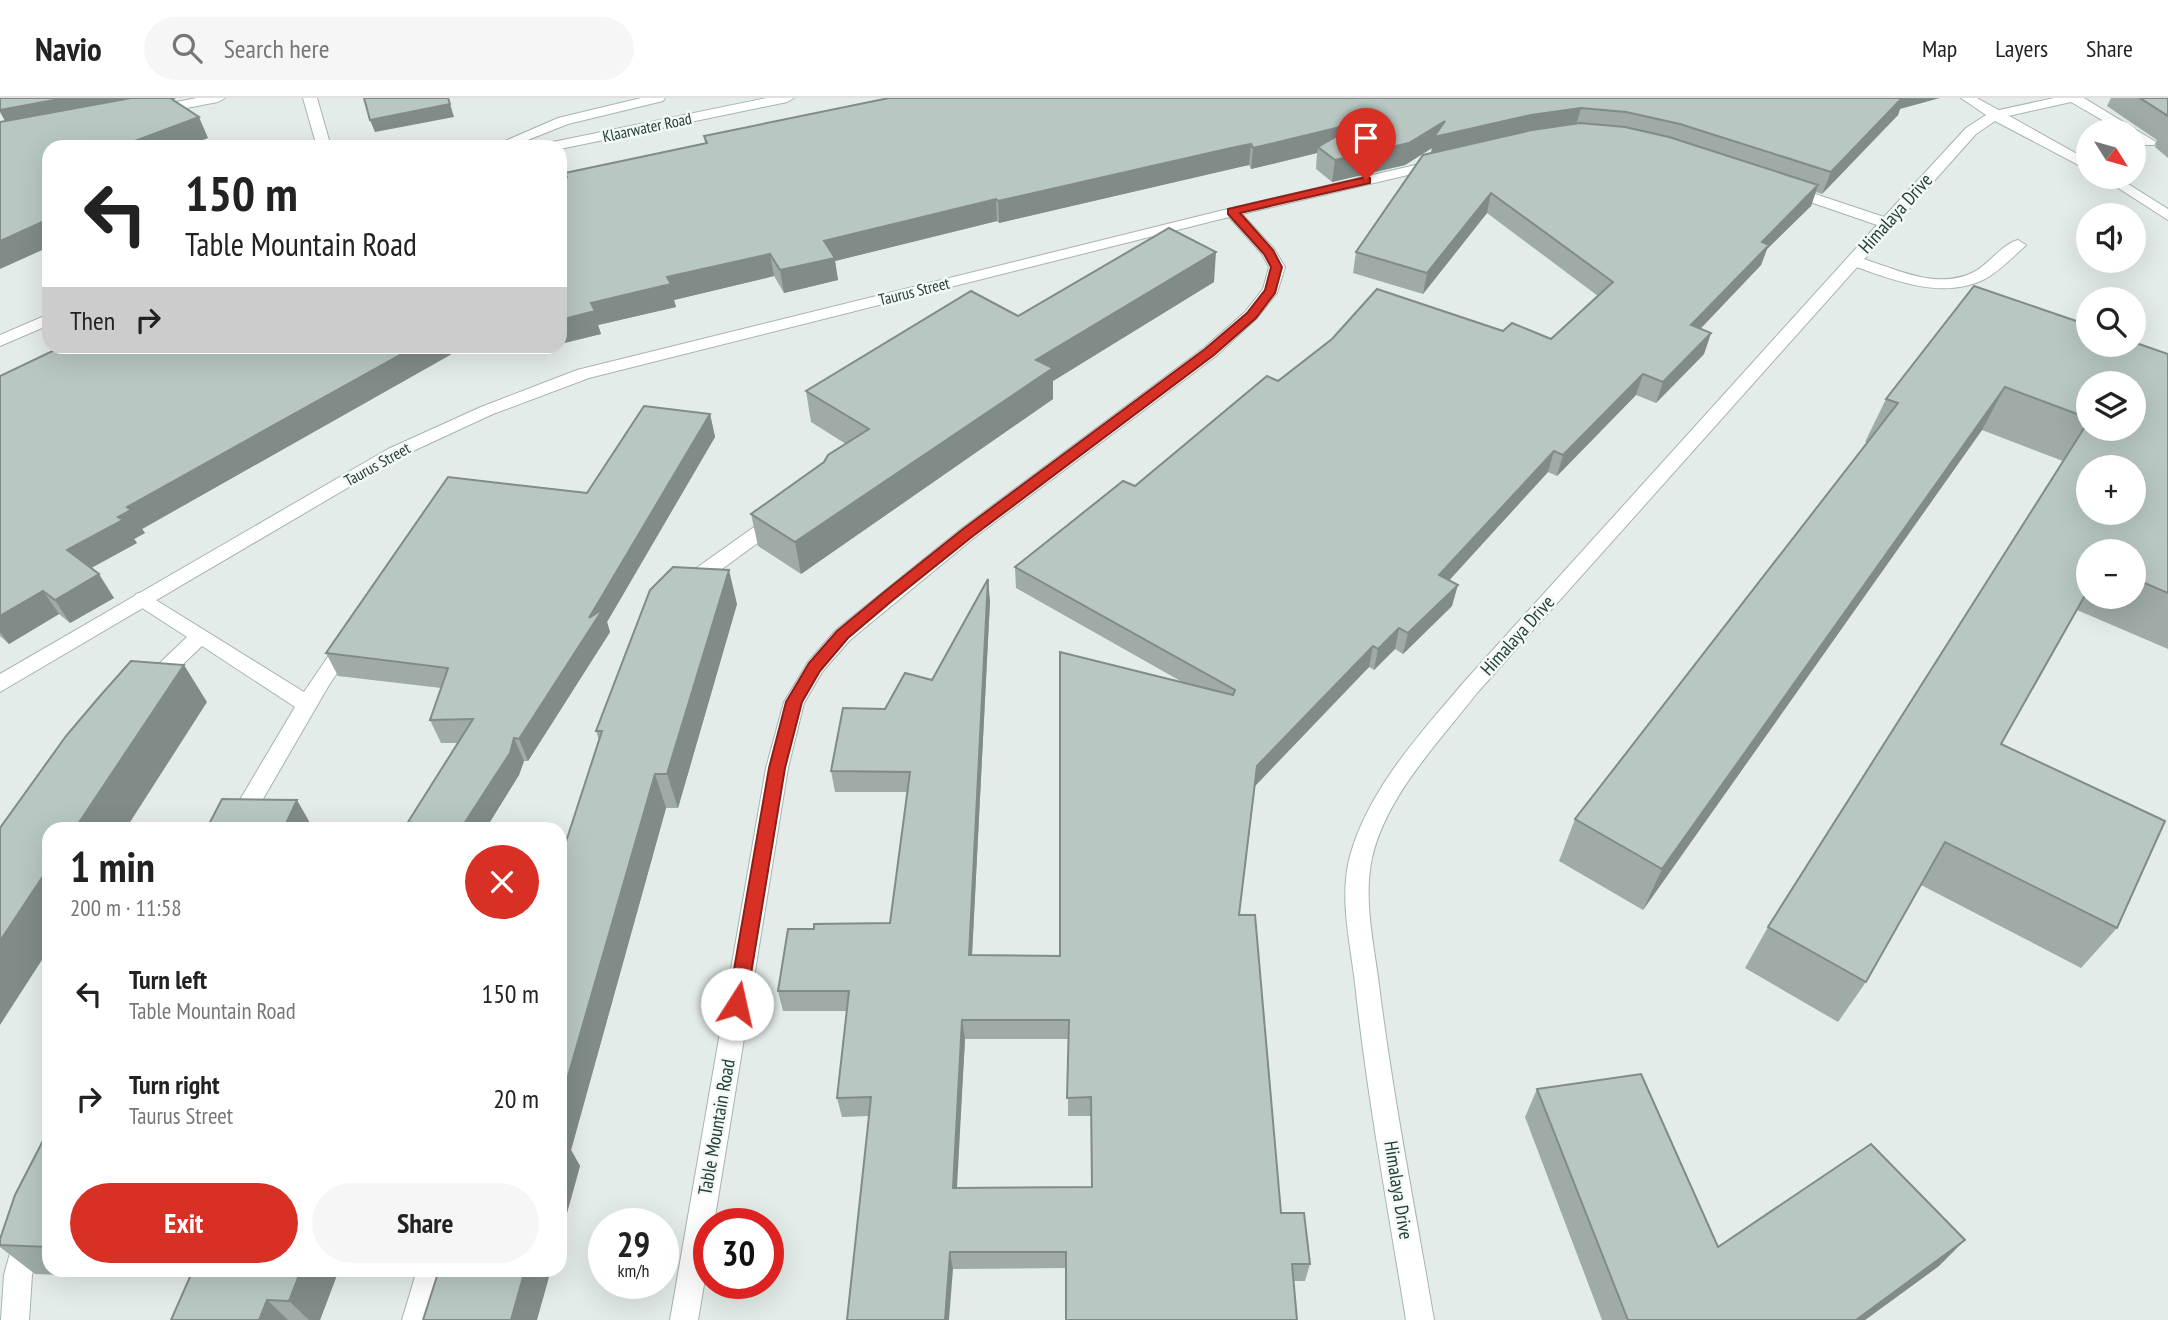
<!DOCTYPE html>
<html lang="en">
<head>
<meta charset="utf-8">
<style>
	body { margin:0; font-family:"PT Sans Narrow",sans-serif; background:#f6f6f6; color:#222; height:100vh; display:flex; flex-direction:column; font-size:26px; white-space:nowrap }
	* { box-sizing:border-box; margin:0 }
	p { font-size:23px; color:#767676 }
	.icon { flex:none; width:38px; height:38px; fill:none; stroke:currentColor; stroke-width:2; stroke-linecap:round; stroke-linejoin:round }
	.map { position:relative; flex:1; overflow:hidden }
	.sheet { position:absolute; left:42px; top:724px; width:525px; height:455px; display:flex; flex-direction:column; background:#fff; border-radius:21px; box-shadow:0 7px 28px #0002 }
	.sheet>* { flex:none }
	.hud { position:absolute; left:42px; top:42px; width:525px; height:214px; border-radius:21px; box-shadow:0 7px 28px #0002; background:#fff; color:#222; overflow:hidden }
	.needle { width:46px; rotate:127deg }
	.controls { position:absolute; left:2076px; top:21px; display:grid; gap:14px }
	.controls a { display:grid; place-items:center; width:70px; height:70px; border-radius:50%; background:#fff; box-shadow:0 7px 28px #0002; font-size:35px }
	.speed { position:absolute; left:588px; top:1110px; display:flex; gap:14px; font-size:35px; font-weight:700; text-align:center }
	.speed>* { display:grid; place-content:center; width:91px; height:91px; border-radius:50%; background:#fff; box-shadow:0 7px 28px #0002; line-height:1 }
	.speed small { font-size:18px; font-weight:400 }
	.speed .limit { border:10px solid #d22; background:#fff; color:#111 }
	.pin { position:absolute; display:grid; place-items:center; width:60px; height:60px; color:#fff; margin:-72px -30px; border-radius:50% 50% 50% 0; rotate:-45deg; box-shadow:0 0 7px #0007 }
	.pin .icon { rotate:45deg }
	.me { position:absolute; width:77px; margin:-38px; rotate:10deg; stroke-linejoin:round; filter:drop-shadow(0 0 5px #0008) }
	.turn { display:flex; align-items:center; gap:24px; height:147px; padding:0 28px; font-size:32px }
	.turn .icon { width:91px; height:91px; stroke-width:2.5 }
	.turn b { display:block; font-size:49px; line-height:60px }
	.then { display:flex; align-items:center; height:66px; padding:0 28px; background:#0003; gap:14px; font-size:26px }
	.round { display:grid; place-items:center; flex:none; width:74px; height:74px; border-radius:37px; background:#f6f6f6 }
	.overview { display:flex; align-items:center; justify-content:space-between; height:119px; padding:0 28px }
	h1 { font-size:42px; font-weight:700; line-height:52px }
	.primary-button { display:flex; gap:14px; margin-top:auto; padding:14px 28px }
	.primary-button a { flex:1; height:80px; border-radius:42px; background:#d93025; color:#fff; font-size:28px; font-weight:700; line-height:80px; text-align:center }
	.primary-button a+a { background:#f6f6f6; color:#222 }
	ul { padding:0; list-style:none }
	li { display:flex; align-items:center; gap:21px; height:105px; padding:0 28px }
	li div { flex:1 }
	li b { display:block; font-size:26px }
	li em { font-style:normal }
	header { display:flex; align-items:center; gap:42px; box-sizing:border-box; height:98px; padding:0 35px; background:#fff; border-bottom:2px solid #e0e0e0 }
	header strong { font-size:33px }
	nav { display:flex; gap:38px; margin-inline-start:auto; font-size:24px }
	.search { width:490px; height:63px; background:#f6f6f6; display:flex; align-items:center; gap:18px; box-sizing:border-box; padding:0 24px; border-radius:38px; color:#767676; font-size:26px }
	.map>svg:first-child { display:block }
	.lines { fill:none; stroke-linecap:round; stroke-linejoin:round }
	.service-casing { stroke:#a6b4af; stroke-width:2 }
	.minor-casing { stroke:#a6b4af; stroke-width:2 }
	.tertiary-casing { stroke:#a6b4af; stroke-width:2 }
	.service { fill:#fff; fill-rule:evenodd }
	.minor { fill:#fff; fill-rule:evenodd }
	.tertiary { fill:#fff; fill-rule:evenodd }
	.wall { fill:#9eaba6; fill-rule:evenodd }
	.shaded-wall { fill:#818b87 }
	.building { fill:#b8c7c1; stroke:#818b87; stroke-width:2; fill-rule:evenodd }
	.route { fill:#d93025; stroke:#8d1f18; stroke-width:2 }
	.labels { text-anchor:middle; stroke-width:5; stroke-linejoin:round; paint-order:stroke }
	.far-street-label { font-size:16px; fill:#233d36; stroke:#f3f9f6 }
	.street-label { font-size:19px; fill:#233d36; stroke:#f3f9f6 }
</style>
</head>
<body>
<header>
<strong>Navio</strong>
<div class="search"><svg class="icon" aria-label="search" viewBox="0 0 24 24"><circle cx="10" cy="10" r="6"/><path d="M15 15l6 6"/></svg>Search here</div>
<nav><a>Map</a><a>Layers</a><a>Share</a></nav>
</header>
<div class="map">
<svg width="2168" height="1222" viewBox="0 0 2168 1222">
	<rect width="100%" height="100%" fill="#e3ece8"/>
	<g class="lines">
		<defs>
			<g id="service">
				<polygon points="641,0 665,0 663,3 568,26 510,49 491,49 558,20"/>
				<polygon points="2054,0 2084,0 2156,44 2154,47 2144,47 2133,41 2133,33 2121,33 2071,4 1995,21 1988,17 1990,14"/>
				<path d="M2018,142L2026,147L2023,150C2011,161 1999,173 1985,181C1941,203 1891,181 1848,166L1845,163L1853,158C1892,168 1934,194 1974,174C1989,166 2002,146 2018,142Z"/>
				<polygon points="778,415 785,417 787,421 785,425 692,493 678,493 675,488 678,483 771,417"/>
				<polygon points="143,494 304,594 340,541 347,539 354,541 357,546 329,587 245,732 222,732 295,609 202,548 158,590 151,593 144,590 141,585 144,580 187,539 136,506 133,501 136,496"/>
				<polygon points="49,1079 49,1122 32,1177 29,1222 1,1222 4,1177 17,1130 39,1083"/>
				<polygon points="417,1172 445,1172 430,1222 402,1222"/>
			</g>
			<g id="minor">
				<polygon points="197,0 225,0 218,4 155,16 148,12 155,8"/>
				<polygon points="303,0 317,0 331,49 317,49"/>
				<path d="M1961,0H1977L2088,62V72L1995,23L1976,36L1477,595C1439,644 1386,698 1372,760C1363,801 1374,846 1379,887C1393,999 1415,1110 1434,1222H1406C1388,1110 1367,998 1355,885C1350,844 1339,798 1350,758C1368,692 1420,636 1463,585L1877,127L1784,95L1782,92L1784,89H1794L1884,119L1966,30L1986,17Z"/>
				<polygon points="1441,61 1448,65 1446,68 1242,116 1274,151 1285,169 1277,195 1257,220 1216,258 975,439 850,542 822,574 804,605 788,670 714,1125 709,1125 709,1157 698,1222 670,1222 766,670 784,604 808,564 836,532 961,431 1204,250 1245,214 1263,191 1269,169 1262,156 1229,119 589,280 493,316 400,359 0,594 0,576 388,351 481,309 577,272 1232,110"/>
				<polygon points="2101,79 2117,79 2168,111 2168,122"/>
			</g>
			<g id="tertiary">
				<polygon points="767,0 794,0 787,4 560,51 541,49 548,45"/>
				<polygon points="49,216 49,227 0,248 0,237"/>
			</g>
		</defs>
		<use href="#service" class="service-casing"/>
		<use href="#minor" class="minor-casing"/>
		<use href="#tertiary" class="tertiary-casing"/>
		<use href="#service" class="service"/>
		<use href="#minor" class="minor"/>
		<use href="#tertiary" class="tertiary"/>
	</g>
	<g class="wall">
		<path d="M889,0L1900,11L1898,17L1822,96L1816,94L1811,108L1767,151L1761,167L1701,230L1711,235L1704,256L1656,305L1636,297L1557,378L1548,374L1449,482L1452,508L1403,556L1395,551L1374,572L1369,569L1254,689L1239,817L1281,1115L1310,1166L1305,1183H1293L1066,1170L953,1171L869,1018L842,1019L837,1000L847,913H783L778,893L814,831L890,825L907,694H835L831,673L885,611L932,582L990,503L972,857L1060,858L1184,585L1016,490L1015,469L1135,388L1278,283L1503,233L1551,241L1598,198L1487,115L1423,196L1353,175L1356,154L1431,55L1432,50L1405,67L1332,84L1316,71L1317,55L1251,71L1249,67L1229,71L999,125L997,123L835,163L838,182L784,195L774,178L674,202L676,209L598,227L601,236L560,246V81L566,79L565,75L705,45L704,38ZM965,941H1068V1018H1091L1092,1089L956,1090Z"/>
		<polygon points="2111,0 2168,0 2168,60 2155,49 2157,42 2107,8"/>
		<polygon points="1214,184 1053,283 1053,301 801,476 758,448 751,416 824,364 846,346 811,324 806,293 1018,218"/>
		<polygon points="457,253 142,431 145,435 134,441 137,445 91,470 114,500 70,525 59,516 9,546 0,538 0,278"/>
		<path d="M2168,256V551L2077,512L2001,646L2117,830L2081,870L1921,787L1866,884L1838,924L1745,870L1768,829L2063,363L1982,332L1643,812L1559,763L1575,721L1868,345L1865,344L1886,301ZM2088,285L2133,331H2088ZM2088,453H2133V499H2088Z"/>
		<polygon points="710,316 715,339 607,524 610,534 528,663 524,663 519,677 485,732 412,732 408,724 458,645 441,645 430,622 441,590 338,578 326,555 587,395"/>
		<polygon points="737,506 678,710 666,710 571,1052 580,1068 560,1140 560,759 561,759 599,642 596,633"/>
		<polygon points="1537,991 1718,1149 1939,1168 1865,1222 1602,1222 1525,1019"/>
		<polygon points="49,1031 49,1172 118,1172 115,1179 35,1176 0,1149 0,1141"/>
		<polygon points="337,1177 320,1222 171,1222"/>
	</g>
	<g class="shaded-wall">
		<polygon points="65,0 176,0 173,2 10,32 0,14 0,12"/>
		<polygon points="1897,0 1940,0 1900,11 1898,17 1822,96 1831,74"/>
		<polygon points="450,6 454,19 375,34 370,22"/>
		<polygon points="1581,10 1575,31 1430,61 1432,50 1405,67 1332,84 1335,62 1445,23 1531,17"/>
		<polygon points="199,19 208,40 185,49 119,49"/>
		<polygon points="1361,24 1318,49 1317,55 1251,71 1253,50"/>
		<polygon points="1251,46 1249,67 999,125 998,103"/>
		<polygon points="1818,87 1811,108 1767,151 1761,167 1684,248 1691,227 1762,144"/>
		<polygon points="1491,95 1487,115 1423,196 1427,175"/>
		<polygon points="996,101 997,123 835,163 838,182 784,195 780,172 824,143"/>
		<polygon points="49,121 49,149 0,171 0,143"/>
		<polygon points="1216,154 1214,184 1053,283 1053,301 801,476 795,444 1036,262"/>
		<polygon points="770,156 774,178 674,202 676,209 598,227 601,236 560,246 560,222 591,205 667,179"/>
		<polygon points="1711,235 1704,256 1656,305 1663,284"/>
		<polygon points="416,248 477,248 457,253 142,431 145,435 134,441 137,445 82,475 67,452 118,419 127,409"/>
		<polygon points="1643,276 1636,297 1557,378 1563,357"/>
		<polygon points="2005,289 1982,332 1643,812 1662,771"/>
		<polygon points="710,316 715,339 607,524 610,534 528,663 519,641 589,520"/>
		<polygon points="1554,353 1548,374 1434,499 1439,477"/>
		<polygon points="729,472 737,506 678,710 667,676"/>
		<polygon points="99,476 114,500 70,525 55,502"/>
		<polygon points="988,481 990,503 971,877 969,857"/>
		<polygon points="1458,487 1452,508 1403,556 1408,535"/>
		<polygon points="43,493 59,516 9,546 0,534 0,518"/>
		<polygon points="1399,530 1395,551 1374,572 1378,551"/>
		<polygon points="1373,548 1369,569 1254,689 1257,668"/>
		<polygon points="184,567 207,604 125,732 74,732"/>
		<polygon points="514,640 524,663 519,677 485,732 460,732"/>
		<polygon points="655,676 666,710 571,1052 580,1068 560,1140 560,1006"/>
		<polygon points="297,702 314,732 283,732"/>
		<polygon points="49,769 49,851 0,927 0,843"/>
		<polygon points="962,922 965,941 956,1108 953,1090"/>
		<polygon points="1965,1142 1939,1168 1865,1222 1856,1222"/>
		<polygon points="950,1154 953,1171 949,1222 945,1222"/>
		<polygon points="106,1172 118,1172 115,1179"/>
		<polygon points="301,1172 333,1172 337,1177 320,1222 309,1222 289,1203"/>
		<polygon points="525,1172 551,1172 537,1222 511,1222"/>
		<polygon points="267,1202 288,1222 259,1222"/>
	</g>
	<g class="building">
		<polygon points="0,0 65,0 0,12"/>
		<polygon points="131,0 170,0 199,19 119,49 49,49 49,121 0,143 0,24"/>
		<polygon points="364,0 448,0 450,6 370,22"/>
		<polygon points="889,0 1902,0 1831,74 1680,26 1626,14 1581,10 1531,17 1434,39 1445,23 1409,45 1335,62 1318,49 1361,24 1253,50 1251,46 1231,50 998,103 996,101 824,143 835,160 780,172 770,156 667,179 671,186 591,205 595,213 560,222 560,81 567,79 565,75 707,45 704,38"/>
		<polygon points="2140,0 2168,0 2168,18"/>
		<path d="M1580,25L1625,29L1669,39L1818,87L1762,144L1769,147L1691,227L1711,235L1663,284L1643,276L1563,357L1554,353L1439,477L1458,487L1408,535L1399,530L1378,551L1373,548L1257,668L1239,817H1255L1281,1115H1304L1310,1166H1292L1297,1222H1066V1154H950L945,1222H847L871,999L837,1000L849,893H778L788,831H814V826L890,825L910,674L831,673L843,610L885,611L905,575L932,582L988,481L969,857L1060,858V554L1233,597L1235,592L1015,469L1123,383L1135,388L1267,278L1278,283L1332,241L1377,191L1503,233L1512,225L1551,241L1613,184L1491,95L1427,175L1356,154L1423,57L1532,32ZM962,922H1069L1067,1000L1091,999L1092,1089L953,1090Z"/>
		<polygon points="1169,130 1216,154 1036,262 1053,270 795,444 751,416 824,364 828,357 869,331 806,293 971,193 1018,218"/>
		<path d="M1974,188L2088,227V247H2133V244L2168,256V495L2133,480V453H2088V492L2001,646L2165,723L2117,830L1945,744L1866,884L1768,829L2088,324V331H2133V285H2088V320L2005,289L1662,771L1575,721L1898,305L1886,301ZM2088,369H2133V415H2088Z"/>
		<polygon points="63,248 416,248 127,409 131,412 118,419 123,422 67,452 99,476 55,502 43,493 0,518 0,278"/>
		<polygon points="644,308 710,316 589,520 603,511 519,641 514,640 510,655 460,732 450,732 408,724 473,621 430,622 448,570 326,555 448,379 587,395"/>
		<polygon points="673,469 729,472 667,676 655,676 560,1006 560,759 561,759 602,633 596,633 650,492"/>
		<polygon points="131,563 184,567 74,732 49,732 49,769 0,843 0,730 66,638 100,598"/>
		<polygon points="222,701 297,702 283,732 206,732"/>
		<polygon points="1641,976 1718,1149 1871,1046 1965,1142 1856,1222 1628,1222 1537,991"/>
		<polygon points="49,1031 49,1149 0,1147 0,1141 15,1097"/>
		<polygon points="560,1038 564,1039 560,1053"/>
		<polygon points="193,1172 301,1172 289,1203 267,1202 259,1222 171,1222"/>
		<polygon points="439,1172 525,1172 511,1222 423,1222"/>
	</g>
	<polygon class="route" points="1366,79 1370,80 1370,85 1240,115 1273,152 1282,169 1275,195 1256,220 1214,257 973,438 893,502 848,540 820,573 802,604 785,670 746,906 744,912 737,914 730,912 728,906 769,670 786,604 809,565 837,533 883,495 963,431 1205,251 1247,215 1265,192 1271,169 1264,156 1228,116 1228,111"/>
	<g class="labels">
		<g class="far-street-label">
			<text transform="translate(647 29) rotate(-12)" y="6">Klaarwater Road</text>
			<text transform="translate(914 193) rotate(-14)" y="6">Taurus Street</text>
			<text transform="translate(377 366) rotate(-29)" y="6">Taurus Street</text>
		</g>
		<g class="street-label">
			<text transform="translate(1895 115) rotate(-48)" y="7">Himalaya Drive</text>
			<text transform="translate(1517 537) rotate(-48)" y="7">Himalaya Drive</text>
			<text transform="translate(716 1029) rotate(-80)" y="7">Table Mountain Road</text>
			<text transform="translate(1399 1092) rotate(81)" y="7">Himalaya Drive</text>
		</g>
	</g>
</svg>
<div class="controls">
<a><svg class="needle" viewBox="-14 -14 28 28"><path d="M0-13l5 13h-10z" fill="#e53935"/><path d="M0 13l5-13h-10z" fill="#767676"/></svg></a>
<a><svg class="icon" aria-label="sound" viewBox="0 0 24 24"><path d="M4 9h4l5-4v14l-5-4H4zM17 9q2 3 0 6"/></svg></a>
<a><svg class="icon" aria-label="search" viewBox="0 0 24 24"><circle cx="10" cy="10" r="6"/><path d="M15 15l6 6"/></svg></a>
<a><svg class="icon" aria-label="layers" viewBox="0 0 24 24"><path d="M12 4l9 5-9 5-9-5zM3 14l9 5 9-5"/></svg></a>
<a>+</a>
<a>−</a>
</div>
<div class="speed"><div>29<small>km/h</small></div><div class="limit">30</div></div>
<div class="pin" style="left:1366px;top:82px;background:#d93025"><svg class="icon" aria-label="arrive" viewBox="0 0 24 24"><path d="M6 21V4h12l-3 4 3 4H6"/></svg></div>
<svg class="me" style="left:737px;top:906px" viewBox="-20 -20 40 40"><circle r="19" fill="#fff"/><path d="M0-13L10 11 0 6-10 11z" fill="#d93025"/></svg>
<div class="hud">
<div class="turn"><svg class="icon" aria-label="left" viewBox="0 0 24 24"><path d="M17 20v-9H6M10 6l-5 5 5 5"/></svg><div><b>150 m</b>Table Mountain Road</div></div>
<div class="then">Then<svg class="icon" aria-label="right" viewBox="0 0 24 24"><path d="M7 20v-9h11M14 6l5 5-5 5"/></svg></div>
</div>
<section class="sheet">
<div class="overview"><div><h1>1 min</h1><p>200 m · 11:58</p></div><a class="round" style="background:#d93025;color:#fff"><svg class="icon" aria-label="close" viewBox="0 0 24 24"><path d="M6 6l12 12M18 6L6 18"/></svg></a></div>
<ul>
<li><svg class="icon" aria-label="left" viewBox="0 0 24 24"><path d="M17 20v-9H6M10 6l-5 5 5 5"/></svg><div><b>Turn left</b><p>Table Mountain Road</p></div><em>150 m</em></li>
<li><svg class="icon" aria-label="right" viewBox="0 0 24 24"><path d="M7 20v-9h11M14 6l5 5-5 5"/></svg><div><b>Turn right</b><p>Taurus Street</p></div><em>20 m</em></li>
</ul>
<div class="primary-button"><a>Exit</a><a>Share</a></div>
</section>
</div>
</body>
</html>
